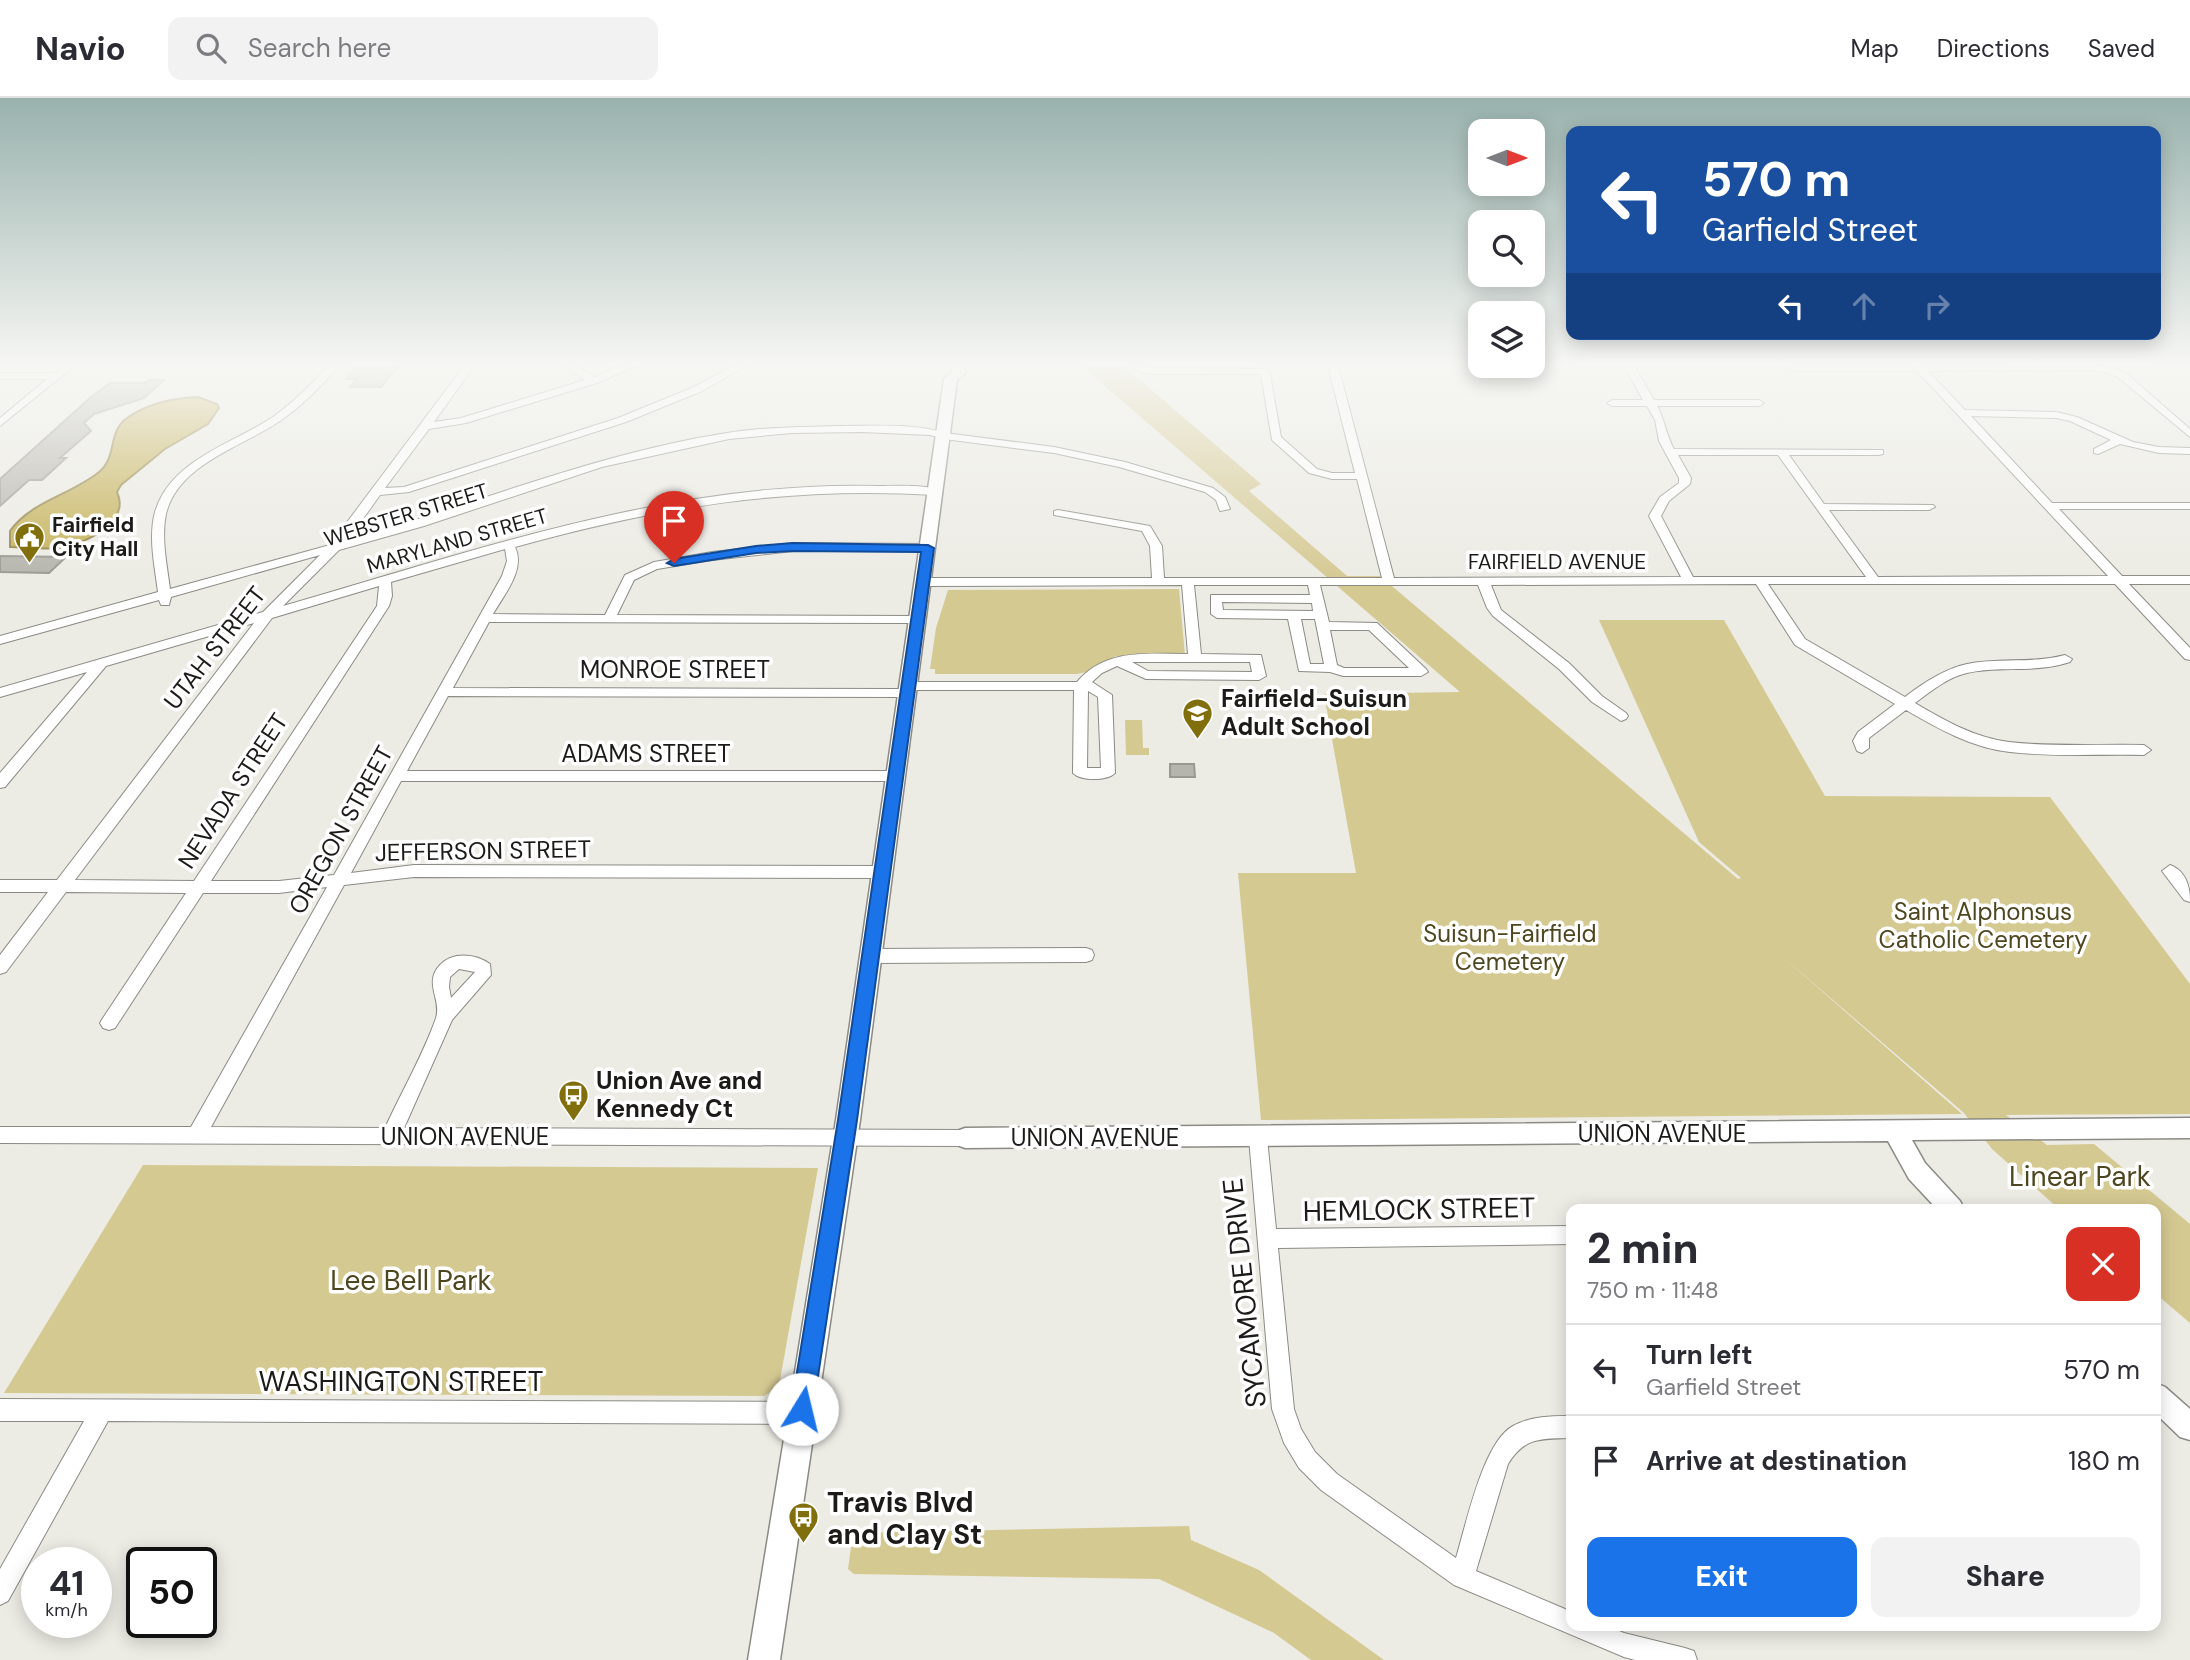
<!DOCTYPE html>
<html lang="en">
<head>
<meta charset="utf-8">
<style>
	body { margin:0; font-family:"DM Sans",sans-serif; background:#f2f2f3; color:#2b2b33; height:100vh; display:flex; flex-direction:column; font-size:26px; white-space:nowrap }
	* { box-sizing:border-box; margin:0 }
	p { font-size:23px; color:#7c7c81 }
	.icon { flex:none; width:38px; height:38px; fill:none; stroke:currentColor; stroke-width:2; stroke-linecap:round; stroke-linejoin:round }
	.map { position:relative; flex:1; overflow:hidden }
	.sheet { position:absolute; left:1566px; top:1106px; width:595px; height:427px; display:flex; flex-direction:column; background:#fff; border-radius:14px; box-shadow:0 4px 18px #0003 }
	.sheet>* { flex:none }
	.hud { position:absolute; left:1566px; top:28px; width:595px; height:214px; border-radius:14px; box-shadow:0 4px 18px #0003; background:#1a4fa0; color:#fff; overflow:hidden }
	.needle { width:46px; rotate:90deg }
	.buttons { position:absolute; left:1468px; top:21px; display:grid; gap:14px }
	.buttons a { display:grid; place-items:center; width:77px; height:77px; border-radius:14px; background:#fff; box-shadow:0 4px 18px #0003; font-size:35px }
	.speed { position:absolute; left:21px; top:1449px; display:flex; gap:14px; font-size:35px; font-weight:700; text-align:center }
	.speed>* { display:grid; place-content:center; width:91px; height:91px; border-radius:50%; background:#fff; box-shadow:0 4px 18px #0003; line-height:1 }
	.speed small { font-size:18px; font-weight:400 }
	.speed .limit { border:4px solid #111; border-radius:10px; background:#fff; color:#111 }
	.pin { position:absolute; display:grid; place-items:center; width:60px; height:60px; color:#fff; margin:-72px -30px; border-radius:50% 50% 50% 0; rotate:-45deg; box-shadow:0 0 7px #0007 }
	.pin .icon { rotate:45deg }
	.me { position:absolute; width:77px; margin:-38px; rotate:9deg; stroke-linejoin:round; filter:drop-shadow(0 0 5px #0008) }
	.turn { display:flex; align-items:center; gap:24px; height:147px; padding:0 21px; font-size:32px }
	.turn .icon { width:91px; height:91px; stroke-width:2.5 }
	.turn b { display:block; font-size:49px; line-height:60px }
	.lanes { display:flex; align-items:center; height:66px; padding:0 21px; background:#0003; justify-content:center; gap:35px; direction:ltr }
	.lanes .off { opacity:.35 }
	.round { display:grid; place-items:center; flex:none; width:74px; height:74px; border-radius:14px; background:#f2f2f3 }
	.overview { display:flex; align-items:center; justify-content:space-between; height:119px; padding:0 21px }
	h1 { font-size:42px; font-weight:800; line-height:52px }
	.button { display:flex; gap:14px; margin-top:auto; padding:14px 21px }
	.button a { flex:1; height:80px; border-radius:14px; background:#1a73e8; color:#fff; font-size:28px; font-weight:800; line-height:80px; text-align:center }
	.button a+a { background:#f2f2f3; color:#2b2b33 }
	ul { padding:0; list-style:none }
	li { display:flex; align-items:center; gap:21px; height:91px; padding:0 21px; border-top:2px solid #e1e1e2 }
	li div { flex:1 }
	li b { display:block; font-size:26px }
	li em { font-style:normal }
	header { display:flex; align-items:center; gap:42px; box-sizing:border-box; height:98px; padding:0 35px; background:#fff; border-bottom:2px solid #e1e1e2 }
	header strong { font-size:33px }
	nav { display:flex; gap:38px; margin-inline-start:auto; font-size:24px }
	.search { width:490px; height:63px; background:#f2f2f3; display:flex; align-items:center; gap:18px; box-sizing:border-box; padding:0 24px; border-radius:14px; color:#7c7c81; font-size:26px }
	.map>svg:first-child { display:block }
	.green { fill:#d5c992 }
	.water { fill:#c4b055; stroke:#928343; stroke-width:2 }
	.building { fill:#b5b4ad; stroke:#9a9892; stroke-width:2 }
	.lines { fill:none; stroke-linecap:round; stroke-linejoin:round }
	.minor-casing { stroke:#8b8a84; stroke-width:2 }
	.tertiary-casing { stroke:#8b8a84; stroke-width:3 }
	.secondary-casing { stroke:#8b8a84; stroke-width:3 }
	.minor { fill:#fff; fill-rule:evenodd }
	.tertiary { fill:#fff; fill-rule:evenodd }
	.secondary { fill:#fff; fill-rule:evenodd }
	.route { fill:#1a73e8; stroke:#114b97; stroke-width:2 }
	.labels { text-anchor:middle; stroke-width:7; stroke-linejoin:round; paint-order:stroke }
	.far-street-label { font-size:21px; fill:#1c1b19; stroke:#fff }
	.far-poi-label { font-size:21px; font-weight:bold; fill:#1c1b19; stroke:#fff; text-anchor:start }
	.street-label { font-size:24px; fill:#1c1b19; stroke:#fff }
	.poi-label { font-size:24px; font-weight:bold; fill:#1c1b19; stroke:#fff; text-anchor:start }
	.park-label { font-size:24px; fill:#4e461f; stroke:#fff }
	.near-park-label { font-size:28px; fill:#4e461f; stroke:#fff }
	.near-street-label { font-size:28px; fill:#1c1b19; stroke:#fff }
	.near-poi-label { font-size:28px; font-weight:bold; fill:#1c1b19; stroke:#fff; text-anchor:start }
</style>
</head>
<body>
<header>
<strong>Navio</strong>
<div class="search"><svg class="icon" aria-label="search" viewBox="0 0 24 24"><circle cx="10" cy="10" r="6"/><path d="M15 15l6 6"/></svg>Search here</div>
<nav><a>Map</a><a>Directions</a><a>Saved</a></nav>
</header>
<div class="map">
<svg width="2190" height="1562" viewBox="0 0 2190 1562">
	<rect width="100%" height="100%" fill="#ecebe4"/>
	<g class="green">
		<polygon points="1077,264 1119,264 1261,386 1249,393 1347,478 1380,478 1738,781 1741,780 1699,744 1599,522 1724,522 1825,698 2050,699 2190,886 2190,1016 2006,1017 2047,1047 2094,1046 2190,1126 2190,1225 2156,1196 2156,1111 2059,1111 1992,1051 1964,1015 1783,859 1962,1016 1261,1022 1238,775 1356,775 1324,596 1460,594"/>
		<polygon points="1179,491 1185,557 1116,558 1087,574 1077,576 935,576 935,571 930,571 936,530 948,492"/>
		<polygon points="1125,622 1142,622 1143,650 1149,650 1149,657 1126,657"/>
		<polygon points="143,1067 818,1070 780,1282 776,1290 764,1298 4,1295"/>
		<polygon points="1189,1428 1191,1442 1259,1472 1384,1562 1311,1562 1274,1535 1159,1481 854,1476 848,1471 853,1435"/>
	</g>
	<path class="water" d="M198,299L217,306L219,310L208,326L165,351L121,387L117,394C131,424 86,445 61,450C45,452 26,449 10,449V433C31,403 71,397 99,374C118,358 107,334 127,320C148,305 173,300 198,299Z"/>
	<g class="building">
		<polygon points="361,264 402,264 381,289 350,289 357,281 346,281"/>
		<polygon points="149,282 164,282 144,300 94,316 84,325 91,333 60,360 66,360 42,382 29,382 0,408 0,381 91,299 110,285 145,285"/>
		<polygon points="0,458 66,459 49,475 0,474"/>
		<polygon points="1170,666 1194,666 1195,679 1170,679"/>
	</g>
	<g class="lines">
		<defs>
			<g id="minor">
				<polygon points="68,264 79,264 0,328 0,320 47,281 0,281 0,275 55,275"/>
				<path d="M332,264H342C324,286 303,307 280,323C242,349 178,366 166,416C161,440 167,467 170,491L330,447L467,264H477L434,324L461,320L585,282L560,264H572L594,279L631,264H644L597,285L466,325L429,331L385,390L404,389L618,320L694,289L741,264H753L702,293L626,324L409,394L380,397L348,442C474,407 597,355 727,335C764,329 802,329 839,328C873,328 913,325 945,335L1054,349L1125,364L1213,390L1225,399L1230,411L1220,413L1216,402L1205,394L1119,369L1054,355L944,341L930,337L862,334L792,335L729,341L602,369L424,428L339,452L283,508C477,452 675,382 879,388C894,388 931,386 942,394L936,397C785,388 660,409 515,449C526,471 504,497 493,516L605,517L625,477L654,464L712,454L793,445L928,446L932,447V453H793L712,462L657,471L634,482L617,517L918,518L923,519V525L489,524L453,590L903,591V585L908,584H1077C1106,550 1148,556 1188,556L1182,487L923,488L917,484L923,480H1152L1150,448L1142,433L1054,417V413L1058,412L1150,428L1162,448L1164,480H1382L1357,381H1332L1309,375L1272,342L1261,276H1155L1141,274L1125,264C1136,264 1144,269 1155,270L1269,271L1281,339L1317,371L1332,375H1355L1327,264H1337L1394,480L1681,479L1649,418L1660,399L1679,385V380L1659,343L1655,322L1647,308H1612L1607,305L1612,302H1643L1622,264H1632L1654,302H1759L1764,305L1759,308H1657C1665,322 1666,337 1674,351L1883,352V356L1879,357H1789L1824,406L1933,407L1935,409L1929,412H1829L1878,479L2108,478L1917,273H1803L1760,267L1755,264L1803,267H1912V264L1922,267L2090,266L2113,270L2127,276L2190,331V339L2119,280L2108,275L2090,272L1928,273L1965,312L2056,314L2077,319L2133,344L2159,349L2190,350V356L2159,355L2120,346L2098,356L2094,355V351L2111,342L2070,323L2056,320L1971,318L2052,405H2190V411H2059L2122,478H2190V486H2129L2190,550V562L2185,561L2115,486H1768L1805,541L1905,599C1923,585 1944,571 1967,566C2000,559 2030,566 2065,557L2072,561L2070,564C2033,576 2001,567 1967,575C1948,579 1930,594 1915,605C1944,622 1975,640 2009,644C2052,649 2100,646 2144,647L2151,652L2144,657C2100,656 2054,659 2010,654C1972,650 1937,630 1906,612L1869,640V650L1862,655L1857,653L1853,643L1858,634L1895,606L1795,547L1756,486L1491,487L1501,512L1569,565L1602,598L1626,615L1628,618L1626,621L1621,623L1592,604L1559,571L1493,518L1487,510L1478,487H1320L1329,524L1377,525L1426,571L1428,574L1421,578H1343L1330,574L1299,573L1288,521L1217,520L1211,516V497H1310L1308,487H1194L1201,556L1261,557L1266,578L1259,582L1146,581L1117,568L1102,575L1092,584L1112,597L1115,675C1107,683 1081,683 1073,675L1074,592H912V598L907,599L448,598L407,673H896L903,678L896,683H401L351,775L414,767L883,768L891,774L883,780L414,779L344,787L211,1029L385,1030C401,995 424,955 436,920C442,901 423,885 440,867C453,853 476,856 490,866L491,877L452,922L404,1030L965,1032L972,1034L974,1040L972,1046L965,1048L0,1045V1029H191L327,789L279,795H203L115,930L109,932L103,930L100,925L103,920L186,795L66,794L6,874L0,876V857L48,794H0V782H57L254,525L106,568L5,689L0,690V675L87,574L0,599V590L263,514L320,457L171,499L169,507H161L159,502L0,546V538L158,494C155,469 148,440 155,414C170,362 232,346 273,319C295,303 314,284 332,264ZM1678,357H1778L1866,479H1693L1661,418L1669,403L1690,386L1691,380ZM505,451L507,463L502,478L334,777L279,783H211L389,508L392,498L391,484ZM379,488L377,508L194,783L75,782L272,520ZM1222,504L1312,505L1313,513L1223,512ZM1301,521H1315L1324,566H1310ZM1330,532H1369L1409,570H1344L1337,567ZM1132,564H1250L1252,574L1148,573ZM1088,593L1098,599L1101,670H1087ZM459,871L475,874L451,900L449,889L450,879Z"/>
				<path d="M2170,767C2186,773 2190,788 2190,804L2184,802L2162,773Z"/>
				<polygon points="1086,850 1092,852 1094,857 1092,862 1086,864 871,865 865,863 863,858 865,853 871,851"/>
				<path d="M1258,1032L1265,1034L1267,1040L1276,1131L1572,1128V1146L1278,1150L1294,1311L1301,1331L1315,1354L1337,1376L1456,1460C1466,1427 1483,1344 1513,1328C1531,1318 1551,1318 1572,1318V1340C1542,1341 1525,1338 1508,1366L1476,1473L1572,1514V1528H1607L1624,1535L1685,1550L1694,1553L1697,1562H1635L1624,1559L1454,1487L1321,1392L1299,1370L1284,1345L1272,1311L1249,1040L1251,1034Z"/>
				<polygon points="0,1301 802,1304 810,1307 813,1315 810,1323 802,1326 108,1323 8,1503 0,1507 0,1471 84,1323 0,1323"/>
			</g>
			<g id="tertiary">
				<polygon points="2190,1020 2190,1040 1912,1042 1925,1065 1960,1103 1964,1111 1937,1111 1909,1081 1888,1043 965,1050 957,1047 954,1040 957,1033 965,1030"/>
				<polygon points="2156,1285 2165,1289 2190,1311 2190,1342 2180,1339 2156,1316"/>
			</g>
			<polygon id="secondary" points="952,264 966,264 965,275 957,282 860,1022 780,1562 748,1562 836,1022 944,281 952,274"/>
		</defs>
		<use href="#minor" class="minor-casing"/>
		<use href="#tertiary" class="tertiary-casing"/>
		<use href="#secondary" class="secondary-casing"/>
		<use href="#minor" class="minor"/>
		<use href="#tertiary" class="tertiary"/>
		<use href="#secondary" class="secondary"/>
	</g>
	<linearGradient id="sky" x2="0" y2="1"><stop stop-color="#99b2ad"/><stop offset="0.55" stop-color="#f6f6f3"/><stop offset="1" stop-color="#f6f6f3" stop-opacity="0"/></linearGradient>
	<rect width="2190" height="483" fill="url(#sky)"/>
	<polygon class="route" points="793,445 928,447 934,450 857,1022 813,1311 810,1319 802,1322 795,1319 791,1311 838,1022 921,454 793,453 756,455 674,468 667,465 674,461 756,448"/>
	<defs>
		<symbol id="civic-pin" viewBox="-11 -11 22 30"><path d="M0 17L-7.5 6A9.5 9.5 0 1 1 7.5 6Z" fill="#816f0d" stroke="#fff"/><path d="M-.6-6.5H3V-4.5H.6V-3L4-1V1h2V6H-6V1h2V-1L-.6-3ZM-1.2 2.5V6h2.4V2.5Z" fill="#fff"/></symbol>
		<symbol id="school-pin" viewBox="-11 -11 22 30"><path d="M0 17L-7.5 6A9.5 9.5 0 1 1 7.5 6Z" fill="#816f0d" stroke="#fff"/><path d="M0-5L7-2L0 1L-7-2ZM-4 1L0 2.5L4 1V4Q0 6-4 4Z" fill="#fff"/></symbol>
		<symbol id="bus-pin" viewBox="-11 -11 22 30"><path d="M0 17L-7.5 6A9.5 9.5 0 1 1 7.5 6Z" fill="#816f0d" stroke="#fff"/><path d="M-5-6H5V4H4V6H2V4H-2V6H-4V4H-5ZM-3.5-4V0h7V-4ZM-3.5 1.2v1.5H-2V1.2ZM2 1.2v1.5H3.5V1.2Z" fill="#fff"/></symbol>
	</defs>
	<g fill-rule="evenodd">
		<use href="#civic-pin" x="12" y="422" width="35" height="47"/>
		<use href="#school-pin" x="1180" y="598" width="35" height="47"/>
		<use href="#bus-pin" x="556" y="980" width="35" height="47"/>
		<use href="#bus-pin" x="786" y="1402" width="35" height="47"/>
	</g>
	<g class="labels">
		<g class="far-street-label">
			<text transform="translate(406 417) rotate(-17)" y="7">WEBSTER STREET</text>
			<text transform="translate(457 443) rotate(-16)" y="7">MARYLAND STREET</text>
			<text x="1557" y="471">FAIRFIELD AVENUE</text>
		</g>
		<g class="far-poi-label">
			<text x="52" y="434">Fairfield<tspan x="52" dy="24">City Hall</tspan></text>
		</g>
		<g class="street-label">
			<text transform="translate(215 550) rotate(-52)" y="8">UTAH STREET</text>
			<text x="675" y="580">MONROE STREET</text>
			<text x="646" y="664">ADAMS STREET</text>
			<text transform="translate(233 693) rotate(-57)" y="8">NEVADA STREET</text>
			<text transform="translate(341 732) rotate(-61)" y="8">OREGON STREET</text>
			<text transform="translate(483 753) rotate(-1)" y="8">JEFFERSON STREET</text>
			<text x="1662" y="1044">UNION AVENUE</text>
			<text x="465" y="1047">UNION AVENUE</text>
			<text x="1095" y="1048">UNION AVENUE</text>
		</g>
		<g class="poi-label">
			<text x="1221" y="609">Fairfield-Suisun<tspan x="1221" dy="28">Adult School</tspan></text>
			<text x="596" y="991">Union Ave and<tspan x="596" dy="28">Kennedy Ct</tspan></text>
		</g>
		<g class="park-label">
			<text x="1983" y="822">Saint Alphonsus<tspan x="1983" dy="28">Catholic Cemetery</tspan></text>
			<text x="1510" y="844">Suisun-Fairfield<tspan x="1510" dy="28">Cemetery</tspan></text>
		</g>
		<g class="near-park-label">
			<text x="2080" y="1088">Linear Park</text>
			<text x="411" y="1192">Lee Bell Park</text>
		</g>
		<g class="near-street-label">
			<text transform="translate(1419 1111) rotate(-1)" y="10">HEMLOCK STREET</text>
			<text transform="translate(1244 1195) rotate(-96)" y="10">SYCAMORE DRIVE</text>
			<text x="401" y="1293">WASHINGTON STREET</text>
		</g>
		<g class="near-poi-label">
			<text x="827" y="1414">Travis Blvd<tspan x="827" dy="32">and Clay St</tspan></text>
		</g>
	</g>
</svg>
<div class="buttons">
<a><svg class="needle" viewBox="-14 -14 28 28"><path d="M0-13l5 13h-10z" fill="#e53935"/><path d="M0 13l5-13h-10z" fill="#7c7c81"/></svg></a>
<a><svg class="icon" aria-label="search" viewBox="0 0 24 24"><circle cx="10" cy="10" r="6"/><path d="M15 15l6 6"/></svg></a>
<a><svg class="icon" aria-label="layers" viewBox="0 0 24 24"><path d="M12 4l9 5-9 5-9-5zM3 14l9 5 9-5"/></svg></a>
</div>
<div class="speed"><div>41<small>km/h</small></div><div class="limit">50</div></div>
<div class="pin" style="left:674px;top:465px;background:#d93025"><svg class="icon" aria-label="arrive" viewBox="0 0 24 24"><path d="M6 21V4h12l-3 4 3 4H6"/></svg></div>
<svg class="me" style="left:802px;top:1311px" viewBox="-20 -20 40 40"><circle r="19" fill="#fff"/><path d="M0-13L10 11 0 6-10 11z" fill="#1a73e8"/></svg>
<div class="hud">
<div class="turn"><svg class="icon" aria-label="left" viewBox="0 0 24 24"><path d="M17 20v-9H6M10 6l-5 5 5 5"/></svg><div><b>570 m</b>Garfield Street</div></div>
<div class="lanes"><svg class="icon" aria-label="left" viewBox="0 0 24 24"><path d="M17 20v-9H6M10 6l-5 5 5 5"/></svg><svg class="icon off" aria-label="ahead" viewBox="0 0 24 24"><path d="M12 20V5M6 11l6-6 6 6"/></svg><svg class="icon off" aria-label="right" viewBox="0 0 24 24"><path d="M7 20v-9h11M14 6l5 5-5 5"/></svg></div>
</div>
<section class="sheet">
<div class="overview"><div><h1>2 min</h1><p>750 m · 11:48</p></div><a class="round" style="background:#d93025;color:#fff"><svg class="icon" aria-label="close" viewBox="0 0 24 24"><path d="M6 6l12 12M18 6L6 18"/></svg></a></div>
<ul>
<li><svg class="icon" aria-label="left" viewBox="0 0 24 24"><path d="M17 20v-9H6M10 6l-5 5 5 5"/></svg><div><b>Turn left</b><p>Garfield Street</p></div><em>570 m</em></li>
<li><svg class="icon" aria-label="arrive" viewBox="0 0 24 24"><path d="M6 21V4h12l-3 4 3 4H6"/></svg><div><b>Arrive at destination</b></div><em>180 m</em></li>
</ul>
<div class="button"><a>Exit</a><a>Share</a></div>
</section>
</div>
</body>
</html>
